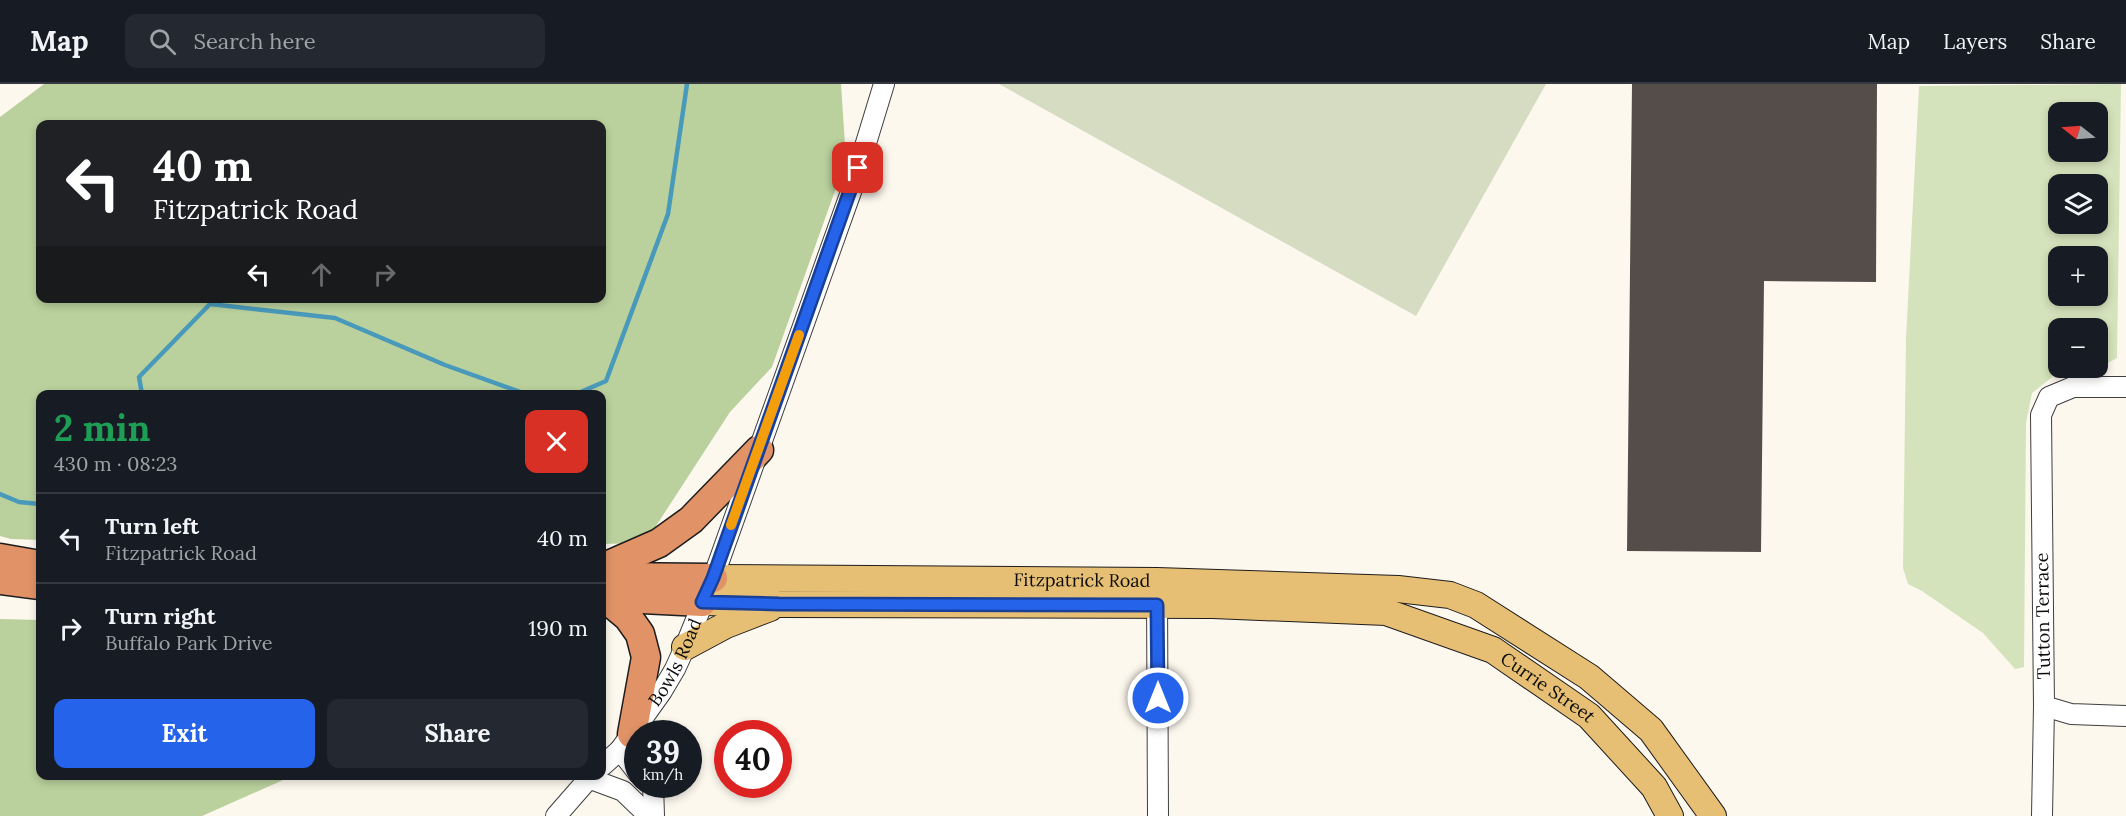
<!DOCTYPE html>
<html lang="en">
<head>
<meta charset="utf-8">
<style>
	body { margin:0; font-family:Lora,serif; background:#242831; color:#f1f3f6; height:100vh; display:flex; flex-direction:column; font-size:22px; white-space:nowrap }
	* { box-sizing:border-box; margin:0 }
	p { font-size:20px; color:#9ea1a6 }
	.icon { flex:none; width:33px; height:33px; fill:none; stroke:currentColor; stroke-width:2; stroke-linecap:round; stroke-linejoin:round }
	.map { position:relative; flex:1; overflow:hidden }
	.details { position:absolute; left:36px; top:306px; width:570px; height:390px; display:flex; flex-direction:column; background:#171b24; border-radius:12px; box-shadow:0 3px 9px #0003 }
	.details>* { flex:none }
	.banner { position:absolute; left:36px; top:36px; width:570px; height:183px; border-radius:12px; box-shadow:0 3px 9px #0003; background:#202124; color:#fff; overflow:hidden }
	.needle { width:39px; rotate:287deg }
	.fabs { position:absolute; left:2048px; top:18px; display:grid; gap:12px }
	.fabs a { display:grid; place-items:center; width:60px; height:60px; border-radius:12px; background:#171b24; box-shadow:0 3px 9px #0003; font-size:30px }
	.speed { position:absolute; left:624px; top:636px; display:flex; gap:12px; font-size:30px; font-weight:700; text-align:center }
	.speed>* { display:grid; place-content:center; width:78px; height:78px; border-radius:50%; background:#171b24; box-shadow:0 3px 9px #0003; line-height:1 }
	.speed small { font-size:15px; font-weight:400 }
	.speed .limit { border:9px solid #d22; background:#fff; color:#111 }
	.pin { position:absolute; display:grid; place-items:center; width:51px; height:51px; color:#fff; margin:-26px; border-radius:12px; box-shadow:0 3px 9px #0006 }
	.me { position:absolute; width:66px; margin:-33px; rotate:0deg; stroke-linejoin:round; filter:drop-shadow(0 0 4px #0008) }
	.turn { display:flex; align-items:center; gap:21px; height:126px; padding:0 18px; font-size:27px }
	.turn .icon { width:78px; height:78px; stroke-width:2.5 }
	.turn b { display:block; font-size:42px; line-height:51px }
	.lanes { display:flex; align-items:center; height:57px; padding:0 18px; background:#0003; justify-content:center; gap:30px; direction:ltr }
	.lanes .off { opacity:.35 }
	.round { display:grid; place-items:center; flex:none; width:63px; height:63px; border-radius:12px; background:#242831 }
	.headline { display:flex; align-items:center; justify-content:space-between; height:102px; padding:0 18px }
	h1 { font-size:36px; font-weight:700; line-height:45px; color:#1e9e55 }
	.button { display:flex; gap:12px; margin-top:auto; padding:12px 18px }
	.button a { flex:1; height:69px; border-radius:12px; background:#2563eb; color:#fff; font-size:24px; font-weight:700; line-height:69px; text-align:center }
	.button a+a { background:#242831; color:#f1f3f6 }
	ul { padding:0; list-style:none }
	li { display:flex; align-items:center; gap:18px; height:90px; padding:0 18px; border-top:2px solid #363941 }
	li div { flex:1 }
	li b { display:block; font-size:22px }
	li em { font-style:normal }
	header { display:flex; align-items:center; gap:36px; box-sizing:border-box; height:84px; padding:0 30px; background:#171b24; border-bottom:2px solid #363941 }
	header strong { font-size:28px }
	nav { display:flex; gap:33px; margin-inline-start:auto; font-size:21px }
	.search { width:420px; height:54px; background:#242831; display:flex; align-items:center; gap:15px; box-sizing:border-box; padding:0 21px; border-radius:12px; color:#9ea1a6; font-size:22px }
	.map>svg:first-child { display:block }
	.green { fill:#d4e3bc; fill-rule:evenodd }
	.forest { fill:#bad19d; fill-rule:evenodd }
	.cemetery { fill:#d6dcc2 }
	.lines { fill:none; stroke-linecap:round; stroke-linejoin:round }
	.stream { stroke:#4999bb; stroke-width:4.5 }
	.building { fill:#544d4a }
	.minor-casing { stroke:#3f3f3f; stroke-width:22 }
	.major-casing { stroke:#1d1d1d; stroke-width:28 }
	.highway-casing { stroke:#1d1d1d; stroke-width:31 }
	.minor { stroke:#fff; stroke-width:20 }
	.major { stroke:#e7bf74; stroke-width:26 }
	.highway { stroke:#e19367; stroke-width:28 }
	.route-casing { stroke:#184099; stroke-width:15 }
	.route { stroke:#2563eb; stroke-width:10 }
	.slow { stroke:#f59e0b; stroke-width:10 }
	.labels { text-anchor:middle; stroke-width:6; stroke-linejoin:round; paint-order:stroke }
	.street-label { font-size:18px; fill:#0c0c0c; stroke:#fff }
</style>
</head>
<body>
<header>
<strong>Map</strong>
<div class="search"><svg class="icon" aria-label="search" viewBox="0 0 24 24"><circle cx="10" cy="10" r="6"/><path d="M15 15l6 6"/></svg>Search here</div>
<nav><a>Map</a><a>Layers</a><a>Share</a></nav>
</header>
<div class="map">
<svg width="2126" height="732" viewBox="0 0 2126 732">
	<rect width="100%" height="100%" fill="#fdf8ee"/>
	<path class="green" d="M2121,0L2117,274L2093,287L2056,290L2032,309L2026,339L2024,583L2015,585L1983,549L1922,507L1908,500L1903,484L1906,255L1919,2ZM2058,28H2097V68H2058ZM2058,100H2097V140H2058ZM2058,172H2097V212H2058ZM2058,244H2097V284H2058Z"/>
	<g class="forest">
		<path d="M44,0H841L846,76L772,283L730,328L645,459L602,460V310H40V456L11,455L0,452V33ZM40,40H602V214H40Z"/>
		<polygon points="0,535 40,536 40,692 292,692 202,732 0,732"/>
	</g>
	<polygon class="cemetery" points="999,0 1546,0 1416,232"/>
	<g class="lines">
		<g class="stream">
			<polyline points="142,310 139,293 210,220 335,234 445,281 526,310"/>
			<polyline points="576,310 606,297 668,130 687,0"/>
			<polyline points="0,410 19,418 40,420"/>
		</g>
	</g>
	<polygon class="building" points="1632,0 1877,0 1876,198 1764,197 1761,468 1627,467"/>
	<g class="lines">
		<defs>
			<g id="minor">
				<polyline points="1157,509 1158,732"/>
				<polyline points="2044,622 2071,630 2126,632"/>
				<polyline points="620,666 638,689"/>
				<path id="s1" d="M602,682L620,666L662,607L675,585L685,563L713,494L852,105L884,0"/>
				<polyline points="588,694 623,707 649,732"/>
				<polyline points="653,700 654,732"/>
				<polyline points="556,732 591,692"/>
				<polyline points="2042,732 2044,622 2041,331 2049,313 2073,303 2126,303"/>
			</g>
			<g id="major">
				<path id="s2" d="M713,494L1157,497L1398,505L1450,511L1476,521L1589,593L1651,646L1713,732"/>
				<path id="s3" d="M702,518L779,520L1213,521L1386,528L1493,566L1589,632L1654,703L1670,732"/>
				<polyline points="685,563 726,541 770,524"/>
			</g>
			<g id="highway">
				<polyline points="0,474 40,481"/>
				<polyline points="602,484 659,459 691,436 759,366"/>
				<polyline points="602,493 713,494"/>
				<polyline points="0,496 40,501"/>
				<polyline points="602,513 702,518"/>
				<polyline points="604,513 628,533 640,550 646,573 632,650"/>
			</g>
		</defs>
		<use href="#minor" class="minor-casing"/>
		<use href="#major" class="major-casing"/>
		<use href="#highway" class="highway-casing"/>
		<use href="#minor" class="minor"/>
		<use href="#major" class="major"/>
		<use href="#highway" class="highway"/>
	</g>
	<g class="lines">
		<defs>
			<polyline id="route" points="858,84 713,494 702,518 779,520 1157,521 1158,614"/>
		</defs>
		<use href="#route" class="route-casing"/>
		<use href="#route" class="route"/>
		<polyline class="slow" points="731,441 799,251"/>
	</g>
	<g class="labels">
		<g class="street-label">
			<text dy="6" stroke="none"><textPath href="#s2" startOffset="369">Fitzpatrick Road</textPath></text>
			<text transform="translate(2043 532) rotate(-91)" y="6">Tutton Terrace</text>
			<text dy="6" stroke="none"><textPath href="#s1" startOffset="128">Bowls Road</textPath></text>
			<text dy="6" stroke="none"><textPath href="#s3" startOffset="864">Currie Street</textPath></text>
		</g>
	</g>
</svg>
<div class="fabs">
<a><svg class="needle" viewBox="-14 -14 28 28"><path d="M0-13l5 13h-10z" fill="#e53935"/><path d="M0 13l5-13h-10z" fill="#9ea1a6"/></svg></a>
<a><svg class="icon" aria-label="layers" viewBox="0 0 24 24"><path d="M12 4l9 5-9 5-9-5zM3 14l9 5 9-5"/></svg></a>
<a>+</a>
<a>−</a>
</div>
<div class="speed"><div>39<small>km/h</small></div><div class="limit">40</div></div>
<div class="pin" style="left:858px;top:84px;background:#d93025"><svg class="icon" aria-label="arrive" viewBox="0 0 24 24"><path d="M6 21V4h12l-3 4 3 4H6"/></svg></div>
<svg class="me" style="left:1158px;top:614px" viewBox="-20 -20 40 40"><circle r="17" fill="#2563eb" stroke="#fff" stroke-width="3"/><path d="M0-11L8 9 0 5-8 9z" fill="#fff"/></svg>
<div class="banner">
<div class="turn"><svg class="icon" aria-label="left" viewBox="0 0 24 24"><path d="M17 20v-9H6M10 6l-5 5 5 5"/></svg><div><b>40 m</b>Fitzpatrick Road</div></div>
<div class="lanes"><svg class="icon" aria-label="left" viewBox="0 0 24 24"><path d="M17 20v-9H6M10 6l-5 5 5 5"/></svg><svg class="icon off" aria-label="ahead" viewBox="0 0 24 24"><path d="M12 20V5M6 11l6-6 6 6"/></svg><svg class="icon off" aria-label="right" viewBox="0 0 24 24"><path d="M7 20v-9h11M14 6l5 5-5 5"/></svg></div>
</div>
<section class="details">
<div class="headline"><div><h1>2 min</h1><p>430 m · 08:23</p></div><a class="round" style="background:#d93025;color:#fff"><svg class="icon" aria-label="close" viewBox="0 0 24 24"><path d="M6 6l12 12M18 6L6 18"/></svg></a></div>
<ul>
<li><svg class="icon" aria-label="left" viewBox="0 0 24 24"><path d="M17 20v-9H6M10 6l-5 5 5 5"/></svg><div><b>Turn left</b><p>Fitzpatrick Road</p></div><em>40 m</em></li>
<li><svg class="icon" aria-label="right" viewBox="0 0 24 24"><path d="M7 20v-9h11M14 6l5 5-5 5"/></svg><div><b>Turn right</b><p>Buffalo Park Drive</p></div><em>190 m</em></li>
</ul>
<div class="button"><a>Exit</a><a>Share</a></div>
</section>
</div>
</body>
</html>
